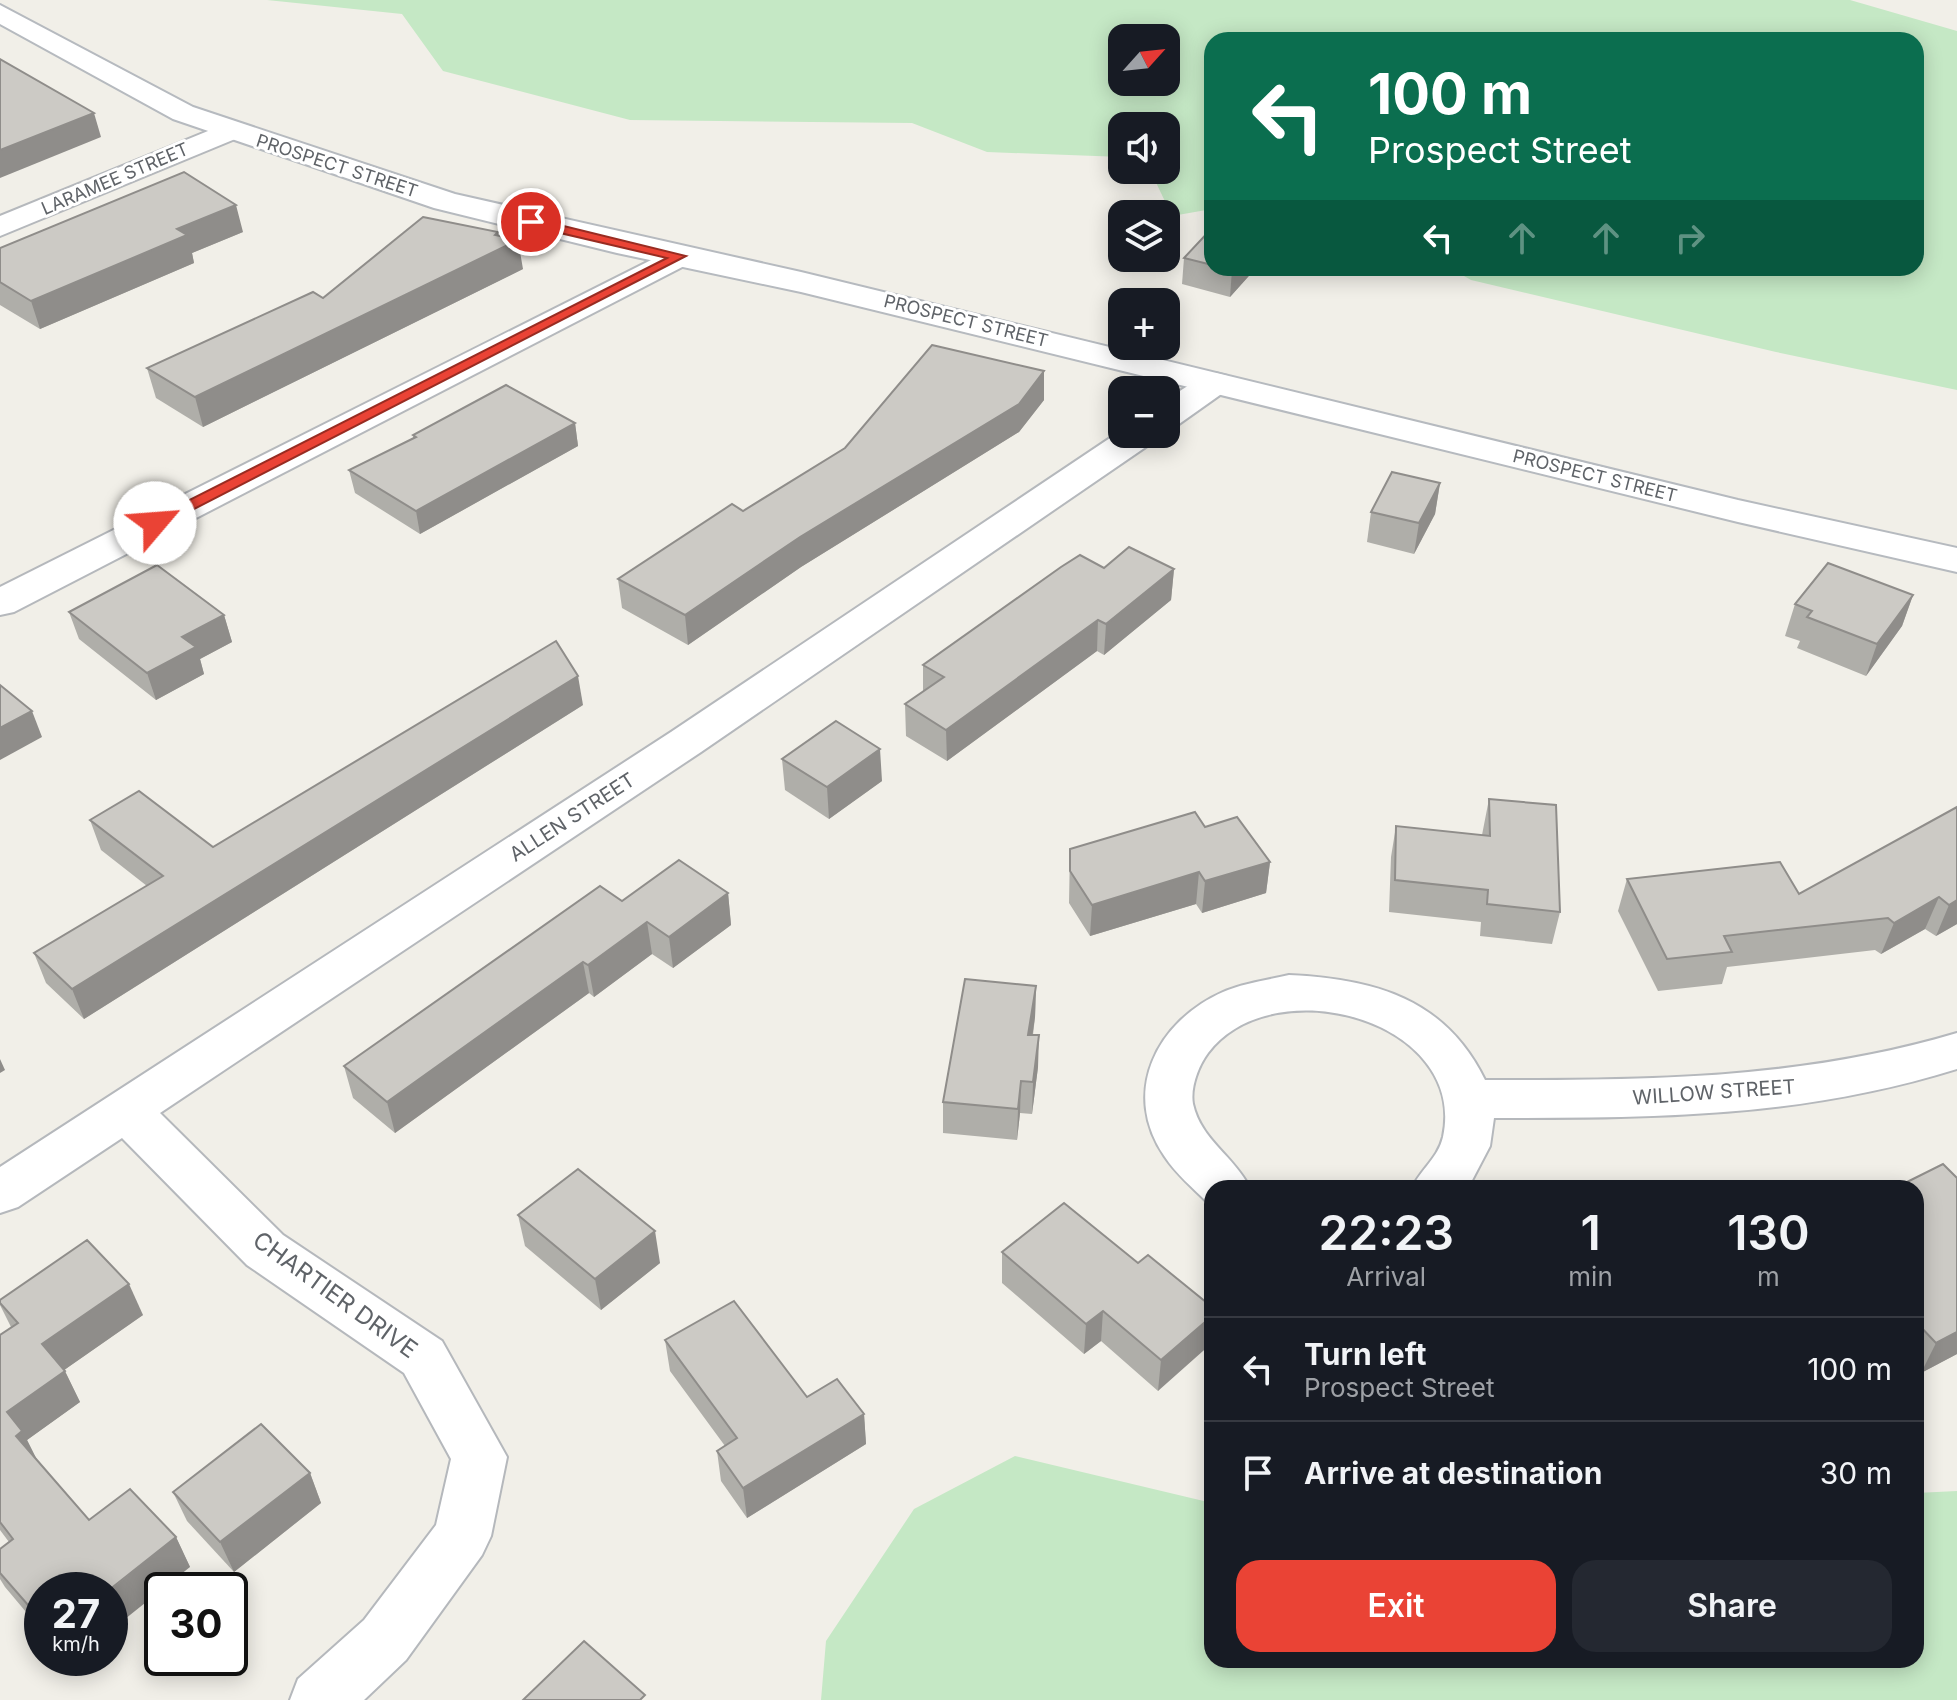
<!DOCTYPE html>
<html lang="en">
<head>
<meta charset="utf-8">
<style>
	body { margin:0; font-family:Inter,sans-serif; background:#242831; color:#f1f3f6; height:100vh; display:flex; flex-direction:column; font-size:30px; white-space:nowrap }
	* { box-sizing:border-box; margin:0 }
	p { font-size:26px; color:#9ea1a6 }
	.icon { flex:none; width:44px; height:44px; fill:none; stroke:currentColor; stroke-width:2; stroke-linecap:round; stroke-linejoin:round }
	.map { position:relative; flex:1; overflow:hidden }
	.sheet { position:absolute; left:1204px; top:1180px; width:720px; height:488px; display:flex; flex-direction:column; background:#171b24; border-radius:24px; box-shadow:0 4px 20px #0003 }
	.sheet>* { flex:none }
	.hud { position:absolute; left:1204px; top:32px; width:720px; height:244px; border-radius:24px; box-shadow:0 4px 20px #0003; background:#0b6e4f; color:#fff; overflow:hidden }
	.needle { width:52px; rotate:63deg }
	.controls { position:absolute; left:1108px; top:24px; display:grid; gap:16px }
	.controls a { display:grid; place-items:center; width:72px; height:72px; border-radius:16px; background:#171b24; box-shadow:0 4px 20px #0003; font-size:40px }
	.speed { position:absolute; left:24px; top:1572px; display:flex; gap:16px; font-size:40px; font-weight:700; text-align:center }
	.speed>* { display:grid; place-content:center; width:104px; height:104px; border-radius:50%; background:#171b24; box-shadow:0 4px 20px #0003; line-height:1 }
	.speed small { font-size:20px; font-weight:400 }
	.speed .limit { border:4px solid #111; border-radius:12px; background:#fff; color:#111 }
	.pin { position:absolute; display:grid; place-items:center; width:68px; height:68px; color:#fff; margin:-34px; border:4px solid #fff; border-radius:50%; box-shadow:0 2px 8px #0007 }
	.me { position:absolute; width:88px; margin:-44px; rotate:63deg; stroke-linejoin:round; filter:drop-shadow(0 0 6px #0008) }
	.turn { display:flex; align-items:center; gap:28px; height:168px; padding:0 32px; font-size:36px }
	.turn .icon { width:104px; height:104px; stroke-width:2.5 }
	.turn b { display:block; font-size:56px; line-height:68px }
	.lanes { display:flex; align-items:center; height:76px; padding:0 32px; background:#0003; justify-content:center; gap:40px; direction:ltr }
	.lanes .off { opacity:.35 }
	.eta { display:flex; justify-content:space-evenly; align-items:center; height:136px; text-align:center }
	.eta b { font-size:48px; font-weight:600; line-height:56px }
	.primary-button { display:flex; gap:16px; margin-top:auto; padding:16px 32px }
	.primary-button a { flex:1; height:92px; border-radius:24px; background:#ea4335; color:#fff; font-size:32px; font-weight:600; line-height:92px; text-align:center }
	.primary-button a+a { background:#242831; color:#f1f3f6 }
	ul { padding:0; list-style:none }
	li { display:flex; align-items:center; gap:24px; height:104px; padding:0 32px; border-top:2px solid #363941 }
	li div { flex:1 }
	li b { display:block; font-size:30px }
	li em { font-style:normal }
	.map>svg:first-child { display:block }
	.green { fill:#c5e8c5; fill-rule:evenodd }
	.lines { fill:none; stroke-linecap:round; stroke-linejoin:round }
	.street-casing { stroke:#b5b8bc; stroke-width:4 }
	.secondary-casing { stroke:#b6babf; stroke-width:4 }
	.street { fill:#fff; fill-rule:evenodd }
	.secondary { fill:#fff; fill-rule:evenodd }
	.wall { fill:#afaea9 }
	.shaded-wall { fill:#8f8d8a }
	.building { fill:#cccac5; stroke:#8f8d8a; stroke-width:2 }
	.route { fill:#ea4335; stroke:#982c22; stroke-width:2 }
	.labels { text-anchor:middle; stroke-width:6; stroke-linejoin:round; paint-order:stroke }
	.far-street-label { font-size:18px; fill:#5f6368; stroke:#fff }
	.street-label { font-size:20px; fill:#5f6368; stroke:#fff }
	.near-street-label { font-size:24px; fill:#5f6368; stroke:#fff }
</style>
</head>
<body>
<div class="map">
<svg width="1957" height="1700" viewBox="0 0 1957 1700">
	<rect width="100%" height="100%" fill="#f1efe8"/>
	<g class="green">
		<path d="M267,0H1850L1957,31V390L1776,352L1471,280L1450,268H1916V40H1212V209L1172,216L1150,170H1166V126H1122V157L987,152L912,123L630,120L443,71L402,14ZM1122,38H1166V82H1122Z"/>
		<polygon points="1015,1456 1212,1503 1212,1660 1916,1660 1916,1493 1957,1491 1957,1700 821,1700 826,1641 914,1509"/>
	</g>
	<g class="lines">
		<defs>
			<g id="street">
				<polygon points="230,122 240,125 245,131 240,137 0,236 0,216"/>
				<polygon points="679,246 690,249 695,256 690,263 14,612 0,615 0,587"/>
				<polygon points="1215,373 1227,376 1232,383 1227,390 1179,424 1166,427 1166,400 1203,376"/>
				<polygon points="1122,430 1122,434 1158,434 1153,442 701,752 160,1113 283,1235 442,1341 507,1457 491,1536 482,1555 406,1660 364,1700 290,1700 298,1679 364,1620 436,1525 451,1459 404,1373 247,1265 122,1138 18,1207 0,1213 0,1167 671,732"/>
				<path d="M1289,975C1374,979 1445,998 1485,1080C1648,1080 1799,1080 1957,1033V1069C1800,1118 1656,1118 1494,1118L1490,1146L1468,1188H1412C1421,1169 1438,1158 1443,1137C1468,1020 1273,967 1208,1053C1199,1065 1190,1087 1193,1104C1201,1140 1234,1156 1250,1188H1212V1204L1207,1202C1193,1188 1176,1174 1165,1157C1120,1093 1157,1021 1223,992C1243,983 1268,980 1289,975Z"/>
			</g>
			<polygon id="secondary" points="0,5 193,107 455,194 801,272 1738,500 1957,548 1957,572 1738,522 801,292 617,253 434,208 173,119 0,24"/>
		</defs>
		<use href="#street" class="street-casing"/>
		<use href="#secondary" class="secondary-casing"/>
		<use href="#street" class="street"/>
		<use href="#secondary" class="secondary"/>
	</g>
	<g class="wall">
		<polygon points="1212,228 1212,268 1256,268 1230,297 1182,284 1184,258"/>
		<polygon points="243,232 192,253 194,263 40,329 0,305 0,248"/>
		<polygon points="499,236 523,269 203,427 156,398 147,368 323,298"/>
		<polygon points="1044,371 1044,400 1019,432 801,567 688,645 622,608 618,579 743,511"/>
		<polygon points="575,423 578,446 420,534 355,493 349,470 413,438 413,435"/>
		<polygon points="1440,483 1435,514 1414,554 1367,542 1371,512"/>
		<polygon points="1104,568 1174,569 1171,600 1104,655 1097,651 947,761 906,736 905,704 923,692 923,665"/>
		<polygon points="1913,595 1902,626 1866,676 1797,648 1800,641 1785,636 1795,604"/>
		<polygon points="69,612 224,615 232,642 200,659 204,674 156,700 79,639"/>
		<polygon points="583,705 84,1019 46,983 34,953 147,886 101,850 90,820 213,847"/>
		<polygon points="782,759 882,781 829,819 785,790"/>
		<polygon points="1489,799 1560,912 1552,944 1480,936 1481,922 1389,912 1391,857 1396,826 1482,835"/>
		<polygon points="1957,807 1957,924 1936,936 1925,929 1881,954 1875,950 1727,967 1722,984 1658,991 1618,911 1627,879 1799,894"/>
		<polygon points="1205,827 1270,862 1266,893 1202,913 1196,904 1090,936 1069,903 1070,849"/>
		<polygon points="728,893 731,925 673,968 652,954 594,997 589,993 395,1133 353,1098 344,1066 622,901"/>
		<polygon points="1036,986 1035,1017 1033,1035 1038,1067 1032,1114 1020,1113 1017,1140 943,1133 943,1102"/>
		<polygon points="1957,1178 1957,1354 1921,1373 1916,1369 1916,1188"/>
		<polygon points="518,1215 660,1263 601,1310 525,1246"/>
		<polygon points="1002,1252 1138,1263 1212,1307 1158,1391 1101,1341 1084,1354 1002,1283"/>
		<polygon points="0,1300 143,1315 64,1370 80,1402 27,1440 38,1462 89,1520 176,1537 190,1567 42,1590 42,1631 5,1587 0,1579 0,1549 9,1542 0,1530 0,1335 11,1327 0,1305"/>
		<polygon points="665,1340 807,1397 864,1414 866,1444 747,1518 721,1481 717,1451 725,1446 670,1371"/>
		<polygon points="310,1473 321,1503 234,1572 187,1521 173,1492"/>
	</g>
	<g class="shaded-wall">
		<polygon points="94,113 101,137 0,178 0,150"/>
		<polygon points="236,205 243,232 192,253 194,263 40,329 31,301 177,229"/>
		<polygon points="498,232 501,249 518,240 523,269 203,427 195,397"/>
		<polygon points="1234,268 1256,268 1230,297 1232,270"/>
		<polygon points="1044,371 1044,400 1019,432 801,567 688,645 685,615"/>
		<polygon points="575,423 578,446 420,534 416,511"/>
		<polygon points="1440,483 1435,514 1414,554 1419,523"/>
		<polygon points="1174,569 1171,600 1104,655 1106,624"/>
		<polygon points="1913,595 1902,626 1866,676 1877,644"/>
		<polygon points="224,615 232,642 200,659 204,674 156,700 147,673 182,637"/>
		<polygon points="1098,620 1097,651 947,761 946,730"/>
		<polygon points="578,676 583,705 84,1019 72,989"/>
		<polygon points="32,711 42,737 0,760 0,728"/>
		<polygon points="880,749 882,781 829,819 827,787"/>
		<polygon points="1270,862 1266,893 1202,913 1205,881"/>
		<polygon points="1199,872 1196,904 1090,936 1092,905"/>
		<polygon points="728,893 731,925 673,968 669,937"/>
		<polygon points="1939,897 1925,929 1881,954 1894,923"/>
		<polygon points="1957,900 1957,924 1936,936 1949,905"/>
		<polygon points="647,922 652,954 594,997 588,965"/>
		<polygon points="583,962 589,993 395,1133 387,1102"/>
		<polygon points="1036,986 1035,1017 1028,1066 1028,1035"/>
		<polygon points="1039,1035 1038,1067 1032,1114 1033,1082"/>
		<polygon points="0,1059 5,1070 0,1073"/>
		<polygon points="1021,1081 1020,1113 1017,1140 1018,1109"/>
		<polygon points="655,1231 660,1263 601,1310 595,1279"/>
		<polygon points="129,1284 143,1315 57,1375 42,1344"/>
		<polygon points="1103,1311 1101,1341 1084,1354 1086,1324"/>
		<polygon points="1212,1316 1212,1343 1158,1391 1161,1360"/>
		<polygon points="1957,1332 1957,1354 1921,1373 1936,1343"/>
		<polygon points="65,1371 80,1402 27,1440 38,1462 16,1436 7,1412"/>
		<polygon points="864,1414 866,1444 747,1518 743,1488"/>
		<polygon points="310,1473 321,1503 234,1572 220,1542"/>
		<polygon points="176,1537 190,1567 110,1631 110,1590"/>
		<polygon points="67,1658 76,1658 70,1663"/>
	</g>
	<g class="building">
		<polygon points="0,59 94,113 0,150"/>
		<polygon points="184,172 236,205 177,229 187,235 31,301 0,282 0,248"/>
		<polygon points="423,217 498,232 495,235 518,240 195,397 147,368 313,292 323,298"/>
		<polygon points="1212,228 1212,265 1184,258"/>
		<polygon points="932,345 1044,371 1019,404 800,537 685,615 618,579 732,504 743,511 845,448"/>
		<polygon points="506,385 575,423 416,511 349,470 416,437 413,435"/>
		<polygon points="1392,472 1440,483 1419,523 1371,512"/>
		<polygon points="1129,547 1174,569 1106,624 1098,620 946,730 905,704 944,677 923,665 1061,567 1080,555 1104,568"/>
		<polygon points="1828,563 1913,595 1877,644 1807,617 1812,611 1795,604"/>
		<polygon points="157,565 224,615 182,637 196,647 147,673 69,612"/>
		<polygon points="556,641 578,676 72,989 34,953 163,876 90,820 139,791 213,847"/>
		<polygon points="0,685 32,711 0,728"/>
		<polygon points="836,721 880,749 827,787 782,759"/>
		<polygon points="1489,799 1556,805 1560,912 1487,904 1488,890 1395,880 1396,826 1490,836"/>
		<polygon points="1957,807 1957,900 1949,905 1939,897 1894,923 1888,918 1724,936 1732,952 1667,959 1627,879 1780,862 1799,894"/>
		<polygon points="1195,812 1205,827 1237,817 1270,862 1205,881 1199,872 1092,905 1070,871 1070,849"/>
		<polygon points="679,860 728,893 669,937 647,922 588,965 583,962 387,1102 344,1066 600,886 622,901"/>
		<polygon points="965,979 1036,986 1028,1035 1039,1035 1033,1082 1021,1081 1018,1109 943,1102"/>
		<polygon points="1943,1164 1957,1178 1957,1332 1936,1343 1916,1322 1916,1188 1895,1188"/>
		<polygon points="578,1169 655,1231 595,1279 518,1215"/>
		<polygon points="1064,1203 1138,1263 1148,1255 1212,1307 1212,1316 1161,1360 1103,1311 1086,1324 1002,1252"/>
		<polygon points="87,1240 129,1284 42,1344 65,1371 7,1412 22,1431 16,1436 89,1520 130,1489 176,1537 109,1590 42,1590 42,1621 0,1573 0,1549 13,1539 0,1522 0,1335 18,1323 0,1303 0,1300"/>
		<polygon points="734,1301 807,1397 837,1379 864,1414 743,1488 717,1451 737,1438 665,1340"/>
		<polygon points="261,1424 310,1473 220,1542 173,1492"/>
		<polygon points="584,1641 645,1695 640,1700 523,1700"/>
	</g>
	<polygon class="route" points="531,218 686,256 161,526 150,526 150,520 667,258 526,225 524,222"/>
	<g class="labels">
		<g class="far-street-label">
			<text transform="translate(337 166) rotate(18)" y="6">PROSPECT STREET</text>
			<text transform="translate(115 179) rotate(-23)" y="6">LARAMEE STREET</text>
			<text transform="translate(966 321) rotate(14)" y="6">PROSPECT STREET</text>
			<text transform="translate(1595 476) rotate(14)" y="6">PROSPECT STREET</text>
		</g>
		<g class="street-label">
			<text transform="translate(572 817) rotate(-33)" y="7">ALLEN STREET</text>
			<text transform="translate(1714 1092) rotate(-4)" y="7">WILLOW STREET</text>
		</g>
		<g class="near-street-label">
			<text transform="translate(335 1295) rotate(36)" y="8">CHARTIER DRIVE</text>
		</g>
	</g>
</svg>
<div class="controls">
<a><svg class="needle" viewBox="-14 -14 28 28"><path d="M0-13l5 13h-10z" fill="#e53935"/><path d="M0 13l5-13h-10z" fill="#9ea1a6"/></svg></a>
<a><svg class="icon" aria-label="sound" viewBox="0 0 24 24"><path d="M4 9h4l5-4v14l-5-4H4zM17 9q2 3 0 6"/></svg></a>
<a><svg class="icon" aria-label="layers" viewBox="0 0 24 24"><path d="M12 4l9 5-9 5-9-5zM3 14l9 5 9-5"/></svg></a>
<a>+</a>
<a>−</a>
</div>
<div class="speed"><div>27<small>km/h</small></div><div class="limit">30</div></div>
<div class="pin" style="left:531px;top:222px;background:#d93025"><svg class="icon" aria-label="arrive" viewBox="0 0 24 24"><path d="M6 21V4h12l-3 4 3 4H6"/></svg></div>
<svg class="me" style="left:155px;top:523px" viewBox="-20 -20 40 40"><circle r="19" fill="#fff"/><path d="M0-13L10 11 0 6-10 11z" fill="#ea4335"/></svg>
<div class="hud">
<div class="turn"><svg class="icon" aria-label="left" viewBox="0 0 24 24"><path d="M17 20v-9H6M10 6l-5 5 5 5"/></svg><div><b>100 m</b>Prospect Street</div></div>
<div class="lanes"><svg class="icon" aria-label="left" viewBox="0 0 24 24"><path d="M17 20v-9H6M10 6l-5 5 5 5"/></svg><svg class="icon off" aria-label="ahead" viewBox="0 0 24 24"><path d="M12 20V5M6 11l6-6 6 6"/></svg><svg class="icon off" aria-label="ahead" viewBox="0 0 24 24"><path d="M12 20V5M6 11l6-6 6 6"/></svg><svg class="icon off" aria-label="right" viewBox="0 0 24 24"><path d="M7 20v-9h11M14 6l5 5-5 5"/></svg></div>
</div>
<section class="sheet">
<div class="eta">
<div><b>22:23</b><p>Arrival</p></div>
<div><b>1</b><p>min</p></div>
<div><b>130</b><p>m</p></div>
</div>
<ul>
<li><svg class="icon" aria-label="left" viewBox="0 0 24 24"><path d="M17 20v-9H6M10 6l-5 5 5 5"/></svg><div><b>Turn left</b><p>Prospect Street</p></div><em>100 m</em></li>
<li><svg class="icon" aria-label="arrive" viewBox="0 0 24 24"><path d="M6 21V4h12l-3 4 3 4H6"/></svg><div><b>Arrive at destination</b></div><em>30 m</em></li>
</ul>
<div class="primary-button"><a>Exit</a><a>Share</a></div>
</section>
</div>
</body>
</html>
